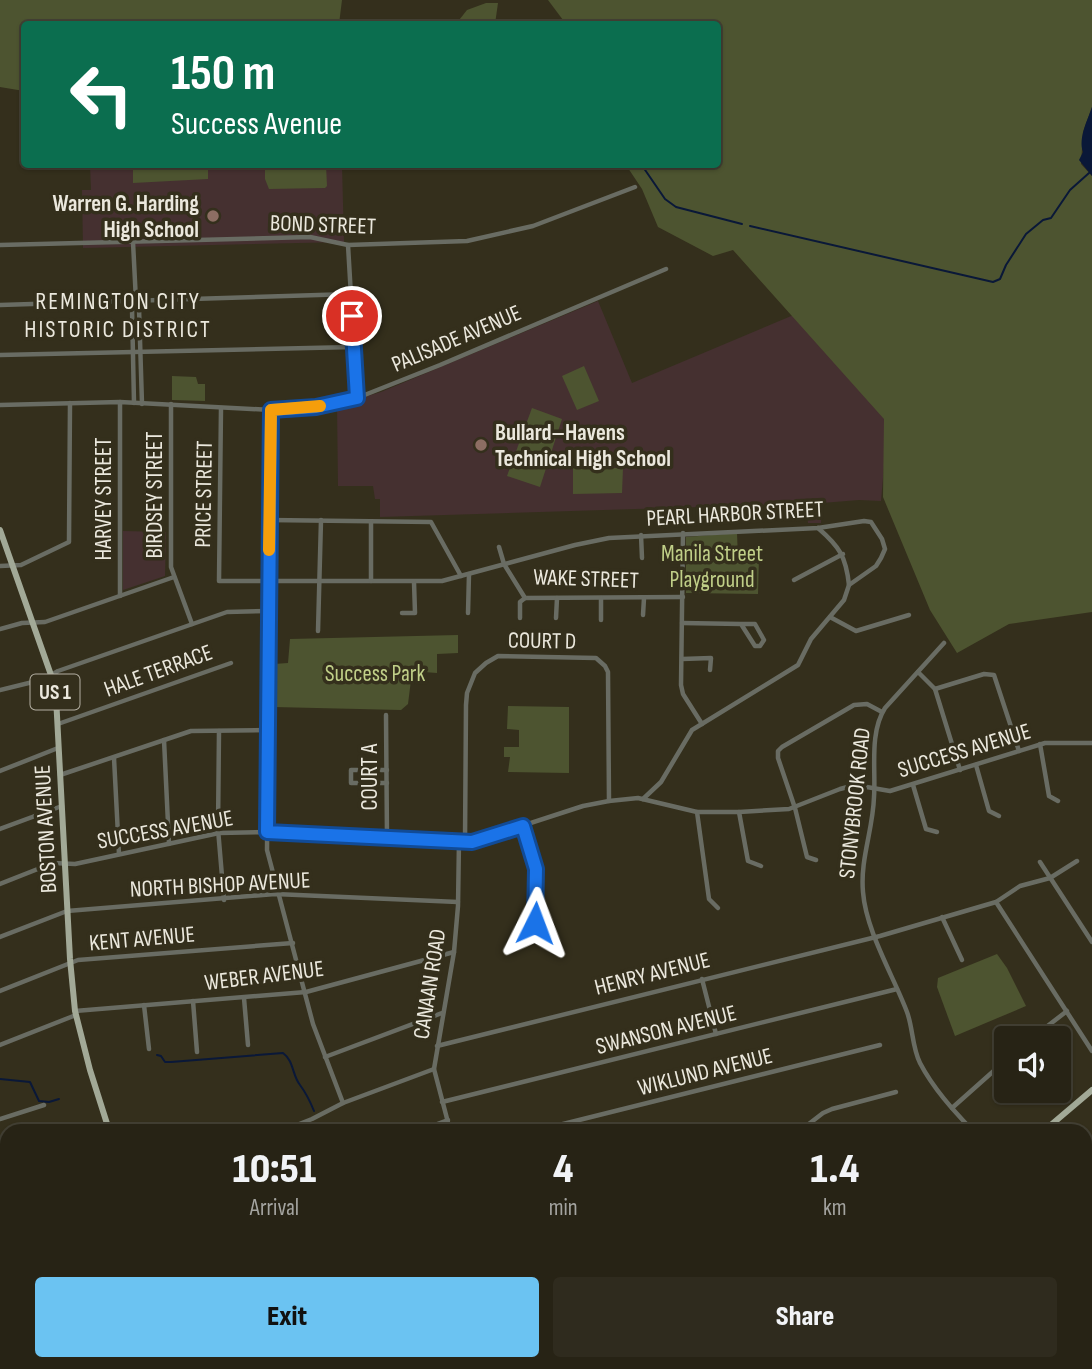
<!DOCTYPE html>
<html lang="en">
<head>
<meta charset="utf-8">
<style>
	body { margin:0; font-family:"Sofia Sans Condensed",sans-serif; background:#2f2b1e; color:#f1f3f6; height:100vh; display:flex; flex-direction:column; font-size:26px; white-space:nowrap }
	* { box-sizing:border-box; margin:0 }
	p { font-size:23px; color:#a4a4a0 }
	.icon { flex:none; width:38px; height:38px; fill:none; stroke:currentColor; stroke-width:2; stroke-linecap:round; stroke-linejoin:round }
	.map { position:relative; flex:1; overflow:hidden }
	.drawer { position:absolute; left:0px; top:1124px; width:1092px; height:247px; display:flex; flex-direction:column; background:#272315; border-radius:21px 21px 0 0; box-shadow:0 2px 5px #0004,0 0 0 2px #434034 }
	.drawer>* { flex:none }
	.top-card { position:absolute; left:21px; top:21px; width:700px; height:147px; border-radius:7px; box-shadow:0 2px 5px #0004,0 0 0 2px #434034; background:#0b6e4f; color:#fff; overflow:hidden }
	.controls { position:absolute; left:994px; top:1026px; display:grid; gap:14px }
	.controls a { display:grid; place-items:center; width:77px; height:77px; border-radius:7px; background:#272315; box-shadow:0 2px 5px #0004,0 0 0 2px #434034; font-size:35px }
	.pin { position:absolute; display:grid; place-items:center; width:60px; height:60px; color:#fff; margin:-30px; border:4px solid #fff; border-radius:50%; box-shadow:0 2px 7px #0007 }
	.me { position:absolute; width:77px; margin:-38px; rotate:3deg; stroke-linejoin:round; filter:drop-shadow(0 0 5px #0008) }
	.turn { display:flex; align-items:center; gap:24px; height:147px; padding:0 35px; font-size:32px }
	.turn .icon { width:91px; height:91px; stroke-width:2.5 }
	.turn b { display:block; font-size:49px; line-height:60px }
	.eta { display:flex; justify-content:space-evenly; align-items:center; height:119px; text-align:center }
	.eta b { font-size:42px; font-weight:800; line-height:49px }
	.primary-button { display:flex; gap:14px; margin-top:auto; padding:14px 35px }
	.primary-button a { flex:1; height:80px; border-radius:7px; background:#6bc3f2; color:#111; font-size:28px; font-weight:800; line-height:80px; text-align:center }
	.primary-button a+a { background:#2f2b1e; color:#f1f3f6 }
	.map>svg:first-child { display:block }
	.education { fill:#453030 }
	.green { fill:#4d5430 }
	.water { fill:#0a1838 }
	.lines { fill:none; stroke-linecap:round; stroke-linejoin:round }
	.stream { stroke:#0a1838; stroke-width:2 }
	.minor { stroke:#696c63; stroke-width:4.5 }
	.major { stroke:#a2a997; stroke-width:6 }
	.route-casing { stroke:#114b97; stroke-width:18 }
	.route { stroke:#1a73e8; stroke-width:12 }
	.slow { stroke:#f59e0b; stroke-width:12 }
	.education-dot { fill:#8d6e63; stroke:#342f1c; stroke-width:2.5 }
	.labels { text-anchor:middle; stroke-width:7; stroke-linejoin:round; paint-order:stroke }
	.shield { fill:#342f1c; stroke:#b4b0a3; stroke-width:2 }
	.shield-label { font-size:21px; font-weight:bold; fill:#ebe8dd }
	.poi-label { font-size:23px; font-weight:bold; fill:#ebe8dd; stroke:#342f1c; text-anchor:end }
	.street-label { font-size:23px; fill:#ebe8dd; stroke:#342f1c }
	.park-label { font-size:23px; fill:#c0cf88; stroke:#342f1c }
	.neighbourhood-label { font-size:24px; letter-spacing:2px; fill:#ebe8dd; stroke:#342f1c }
</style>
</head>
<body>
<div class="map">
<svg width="1092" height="1369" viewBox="0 0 1092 1369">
	<rect width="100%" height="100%" fill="#342f1c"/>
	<g class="education">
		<polygon points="90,165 342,165 344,242 83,248 82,190 91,190"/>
		<polygon points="598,301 632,383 796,314 888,420 881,501 859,500 822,503 821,523 808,523 806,503 798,501 795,504 380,517 380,499 375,499 373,486 338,486 337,405 381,392"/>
		<polygon points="123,531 166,532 165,576 123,590"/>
	</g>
	<g class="green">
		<polygon points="0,0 342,0 339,24 24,24 24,91 0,87"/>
		<polygon points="548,0 1092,0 1092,107 1083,132 1081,164 1092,176 1092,612 1009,624 957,653 930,610 883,497 884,419 733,250 713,256 658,227 642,189 626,165 718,164 718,24 566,24"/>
		<polygon points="486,3 498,3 495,24 456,24 467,10"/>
		<polygon points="133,165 208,165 208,179 133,183"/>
		<polygon points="265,165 326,165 327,186 325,188 269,189 265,179"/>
		<polygon points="584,366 599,401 577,410 562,376"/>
		<polygon points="172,376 196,377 198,384 205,384 205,401 172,400"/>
		<polygon points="532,408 562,419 540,487 507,476"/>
		<polygon points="573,468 623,468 622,493 573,494"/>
		<polygon points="737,533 738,559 759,558 758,594 686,593 686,537"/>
		<polygon points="458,635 458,653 437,654 437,673 424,672 424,677 416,677 411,680 408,704 401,710 274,707 274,664 288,663 290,639"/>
		<polygon points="508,706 569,707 569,773 508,772 510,757 504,757 504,747 519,747 519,730 507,729"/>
		<polygon points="997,954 1007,968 1026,1006 955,1036 937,987 938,978"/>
	</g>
	<path class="water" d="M1092,107V176L1079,160L1083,152C1078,138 1088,119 1092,107Z"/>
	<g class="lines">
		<g class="stream">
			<polyline points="641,164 665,199 676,207 742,224"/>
			<polyline points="750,226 993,282 1000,279 1006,265 1026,234 1043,220 1051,218 1070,190 1089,173"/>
			<path d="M157,1055L161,1056L165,1062H171L283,1053C294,1061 292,1075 300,1085C306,1093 310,1101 314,1111"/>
			<polyline points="0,1079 30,1082 39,1101 49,1102 59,1099"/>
			<polyline points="319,1123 323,1130"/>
			<polyline points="1085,1183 1092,1184"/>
		</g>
		<g class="minor">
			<polyline points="133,242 136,301 139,308 142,404"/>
			<polyline points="0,245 310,237 348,245 467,241 533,226 635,187"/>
			<polyline points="348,245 357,398"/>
			<polyline points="0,305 351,294"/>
			<polyline points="0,355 353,347"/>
			<polyline points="134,403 132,308 135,302"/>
			<polyline points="171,404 171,567 192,624"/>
			<polyline points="0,405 120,402 271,410 331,404 357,398 440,365 666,269"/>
			<polyline points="221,408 219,581 442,581 575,545 609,538 818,528 864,521 871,522 882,539 885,549 881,558 876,566 849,585 844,600 811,639 798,665 692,730 661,782 643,799"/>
			<polyline points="271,410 267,850 313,1024 343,1103"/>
			<polyline points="269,520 431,522 461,576"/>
			<path d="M818,528C840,547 846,557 849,585"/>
			<polyline points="683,533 681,685 683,694 702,724"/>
			<polyline points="641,535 642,558"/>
			<polyline points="499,547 504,564 525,598 683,597"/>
			<polyline points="0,566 21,565 69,542 70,403"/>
			<polyline points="794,580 843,554"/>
			<polyline points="371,581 371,522"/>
			<polyline points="120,596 120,402"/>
			<polyline points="601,598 601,620"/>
			<polyline points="402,613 415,613 414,582"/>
			<polyline points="468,613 469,574"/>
			<polyline points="643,615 644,598"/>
			<polyline points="830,617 856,631 909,615"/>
			<polyline points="520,618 520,602 525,598"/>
			<polyline points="556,618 557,598"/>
			<polyline points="682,623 741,624 755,646 760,646 764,640 755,624 741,624"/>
			<polyline points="0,629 22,623 45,622 174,577"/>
			<polyline points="318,631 321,520"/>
			<path d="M944,643L885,708C869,733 876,770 874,797C873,830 860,859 863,892C866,931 893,975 907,1012C913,1028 912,1047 920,1063C933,1088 953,1110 972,1130"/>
			<polyline points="682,659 711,658 710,670"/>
			<polyline points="918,672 935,689 960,770"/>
			<polyline points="935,689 984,674 994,675 1019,751"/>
			<polyline points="0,690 45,679 58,671 227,612 269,611"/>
			<polyline points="386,715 387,838"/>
			<polyline points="58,724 231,663"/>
			<polyline points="219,731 218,829 224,900"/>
			<polyline points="164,740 169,844"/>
			<polyline points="1040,744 1049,796 1058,801"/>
			<polyline points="114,758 119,854"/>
			<polyline points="976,765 989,811 999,816"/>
			<polyline points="0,771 58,748"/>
			<polyline points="60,775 191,731 268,730"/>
			<polyline points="387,783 351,783 351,770 387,770"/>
			<polyline points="913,785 926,829 937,832"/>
			<polyline points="697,812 709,899 718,908"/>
			<polyline points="739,812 748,861 761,866"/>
			<polyline points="523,826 536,869 535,923"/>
			<polyline points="0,829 62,806"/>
			<polyline points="465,842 466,705 467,693 475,673 486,663 498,656 596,658 605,666 608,672 609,801"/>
			<polyline points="816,860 807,857 795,808 778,758 778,751 782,747 854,705 867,704 882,712"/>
			<polyline points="1040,862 1092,942"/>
			<polyline points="0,884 53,863 75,864 219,833 272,832 472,842 583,806 609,801 638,798 697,812 739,812 789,809 840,789 855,785 890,791 1045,743 1092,743"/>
			<polyline points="996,902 1092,1051"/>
			<polyline points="942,917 962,960"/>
			<polyline points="0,937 67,911 275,894 458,902"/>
			<polyline points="702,979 716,1034"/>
			<polyline points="0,991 78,960 293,943"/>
			<polyline points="244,998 248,1045"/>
			<polyline points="193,1001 197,1052"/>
			<polyline points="144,1005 149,1049"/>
			<polyline points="75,1011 306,992 454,952"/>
			<polyline points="1032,1038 1067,1011"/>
			<polyline points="0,1045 76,1015"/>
			<polyline points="437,1046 880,936 996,902 1020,886 1050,878 1077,861"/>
			<polyline points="325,1057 442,1013"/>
			<polyline points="442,1102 897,989"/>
			<polyline points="952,1108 1006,1060"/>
			<polyline points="0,1119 44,1105"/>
			<polyline points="576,1122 578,1130"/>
			<polyline points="284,1130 312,1119 343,1103 434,1069"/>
			<polyline points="421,1130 448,1120"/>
			<polyline points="450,1130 434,1069 454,952 458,906 459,841"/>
			<polyline points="539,1130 880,1045"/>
			<polyline points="801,1130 823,1113 832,1109 896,1092"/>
			<polyline points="0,1173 7,1171"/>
			<polyline points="1085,1173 1092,1167"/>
			<polyline points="1085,1253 1092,1247"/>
			<polyline points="1085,1263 1092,1271"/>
			<polyline points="0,1269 7,1267"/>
			<polyline points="0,1323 7,1320"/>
			<polyline points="438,1363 441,1369"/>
			<polyline points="494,1363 496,1369"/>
			<polyline points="543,1363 545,1369"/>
			<polyline points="712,1363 717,1369"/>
			<polyline points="943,1363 949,1369"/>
			<polyline points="1081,1363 1085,1369"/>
			<polyline points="229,1369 244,1363"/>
			<polyline points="373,1369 388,1363"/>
			<polyline points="504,1369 517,1363"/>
			<polyline points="641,1369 653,1363"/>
			<polyline points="768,1369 773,1363"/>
		</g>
		<g class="major">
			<polyline points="0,530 51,675 56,697 70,959 75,1011 90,1070 109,1130"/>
			<polyline points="1045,1130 1092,1090"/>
			<polyline points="0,1205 7,1212"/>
			<polyline points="146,1363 151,1369"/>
			<polyline points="213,1363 213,1369"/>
			<polyline points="842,1369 847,1363"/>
		</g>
	</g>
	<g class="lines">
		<defs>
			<polyline id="route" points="352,316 357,398 316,407 271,410 267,832 472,842 523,826 536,869 535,923"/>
		</defs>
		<use href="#route" class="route-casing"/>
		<use href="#route" class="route"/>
		<polyline class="slow" points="269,550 271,410 320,406"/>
	</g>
	<g class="education-dot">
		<circle cx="213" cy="216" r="7"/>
		<circle cx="481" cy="445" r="7"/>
	</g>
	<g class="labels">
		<rect class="shield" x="30.5" y="674.5" width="49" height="35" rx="5"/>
		<g class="shield-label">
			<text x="55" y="699">US 1</text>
		</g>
		<g class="poi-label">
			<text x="199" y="211">Warren G. Harding<tspan x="199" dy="26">High School</tspan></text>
			<text x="495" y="440" text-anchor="start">Bullard–Havens<tspan x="495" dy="26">Technical High School</tspan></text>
		</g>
		<g class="street-label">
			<text transform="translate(323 224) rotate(2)" y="8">BOND STREET</text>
			<text transform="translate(456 338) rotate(-23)" y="8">PALISADE AVENUE</text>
			<text transform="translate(203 494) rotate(-89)" y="8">PRICE STREET</text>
			<text transform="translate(154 495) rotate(-90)" y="8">BIRDSEY STREET</text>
			<text transform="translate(103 499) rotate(-90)" y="8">HARVEY STREET</text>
			<text transform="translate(735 513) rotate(-3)" y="8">PEARL HARBOR STREET</text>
			<text transform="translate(586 578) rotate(2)" y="8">WAKE STREET</text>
			<text transform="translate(542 640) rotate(1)" y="8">COURT D</text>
			<text transform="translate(158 670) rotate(-20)" y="8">HALE TERRACE</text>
			<text transform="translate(964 750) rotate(-17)" y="8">SUCCESS AVENUE</text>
			<text transform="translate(369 777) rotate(-90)" y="8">COURT A</text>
			<text transform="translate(854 803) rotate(-84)" y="8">STONYBROOK ROAD</text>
			<text transform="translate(45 829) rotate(-93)" y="8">BOSTON AVENUE</text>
			<text transform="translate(165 829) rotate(-10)" y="8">SUCCESS AVENUE</text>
			<text transform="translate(220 884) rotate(-3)" y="8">NORTH BISHOP AVENUE</text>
			<text transform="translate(142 938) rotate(-5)" y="8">KENT AVENUE</text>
			<text transform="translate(652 973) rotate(-14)" y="8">HENRY AVENUE</text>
			<text transform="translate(264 975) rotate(-7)" y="8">WEBER AVENUE</text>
			<text transform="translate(429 984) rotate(-81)" y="8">CANAAN ROAD</text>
			<text transform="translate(666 1029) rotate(-14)" y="8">SWANSON AVENUE</text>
			<text transform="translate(705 1071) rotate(-14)" y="8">WIKLUND AVENUE</text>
		</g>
		<g class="park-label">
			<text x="712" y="561">Manila Street<tspan x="712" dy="26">Playground</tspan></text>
			<text x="375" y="681">Success Park</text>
		</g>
		<g class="neighbourhood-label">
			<text x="118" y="309">REMINGTON CITY<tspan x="118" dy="28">HISTORIC DISTRICT</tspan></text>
		</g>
	</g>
</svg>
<div class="controls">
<a><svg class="icon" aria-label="sound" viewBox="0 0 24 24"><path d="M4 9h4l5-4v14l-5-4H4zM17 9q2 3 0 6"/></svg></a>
</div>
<div class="pin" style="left:352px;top:316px;background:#d93025"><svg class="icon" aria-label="arrive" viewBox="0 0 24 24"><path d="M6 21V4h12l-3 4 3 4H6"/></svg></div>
<svg class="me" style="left:535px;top:923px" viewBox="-20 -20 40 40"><path d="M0-17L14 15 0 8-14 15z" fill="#1a73e8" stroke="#fff" stroke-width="4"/></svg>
<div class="top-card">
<div class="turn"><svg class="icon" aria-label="left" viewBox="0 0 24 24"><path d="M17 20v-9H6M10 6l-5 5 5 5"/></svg><div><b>150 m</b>Success Avenue</div></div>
</div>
<section class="drawer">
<div class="eta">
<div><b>10:51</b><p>Arrival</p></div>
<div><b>4</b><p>min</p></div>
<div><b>1.4</b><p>km</p></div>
</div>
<div class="primary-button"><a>Exit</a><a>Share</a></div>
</section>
</div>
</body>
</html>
